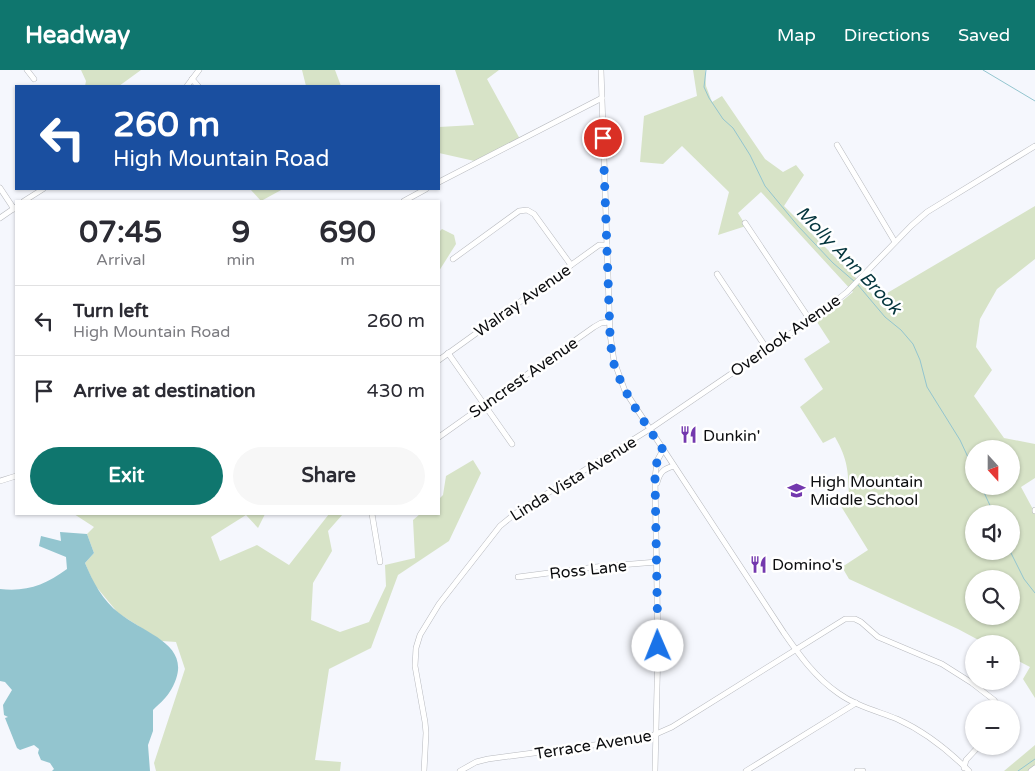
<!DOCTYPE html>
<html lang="en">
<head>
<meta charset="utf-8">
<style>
	body { margin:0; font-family:"Varela Round",sans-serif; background:#f7f7f7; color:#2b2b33; height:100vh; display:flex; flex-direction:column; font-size:19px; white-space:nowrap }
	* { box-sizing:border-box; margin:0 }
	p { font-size:16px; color:#7c7c81 }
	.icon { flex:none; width:28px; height:28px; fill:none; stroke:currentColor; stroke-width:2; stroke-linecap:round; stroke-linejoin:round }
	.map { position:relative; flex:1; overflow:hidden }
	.panel { position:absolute; left:15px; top:130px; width:425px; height:315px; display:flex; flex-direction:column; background:#fff; border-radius:0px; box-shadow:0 1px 4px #0004 }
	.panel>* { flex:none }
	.banner { position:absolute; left:15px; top:15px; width:425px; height:105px; border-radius:0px; box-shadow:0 1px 4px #0004; background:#1a4fa0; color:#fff; overflow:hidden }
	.needle { width:32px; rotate:159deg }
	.buttons { position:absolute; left:965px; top:370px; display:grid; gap:10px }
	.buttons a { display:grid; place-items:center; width:55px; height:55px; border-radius:50%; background:#fff; box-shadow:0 1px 4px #0004; font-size:25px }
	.pin { position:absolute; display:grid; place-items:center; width:42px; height:42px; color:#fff; margin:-21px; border:2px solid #fff; border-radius:50%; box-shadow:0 1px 5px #0007 }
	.me { position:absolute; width:55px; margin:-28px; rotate:359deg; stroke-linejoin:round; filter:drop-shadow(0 0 4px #0008) }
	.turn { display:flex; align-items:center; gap:18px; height:105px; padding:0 15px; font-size:22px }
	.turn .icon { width:65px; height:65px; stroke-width:2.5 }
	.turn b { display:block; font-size:35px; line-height:42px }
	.eta { display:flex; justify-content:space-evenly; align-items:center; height:85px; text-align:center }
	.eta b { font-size:30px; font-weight:700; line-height:35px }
	.primary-button { display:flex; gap:10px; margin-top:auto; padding:10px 15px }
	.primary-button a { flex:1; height:58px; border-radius:30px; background:#0f766e; color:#fff; font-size:20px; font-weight:700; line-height:58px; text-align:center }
	.primary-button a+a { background:#f7f7f7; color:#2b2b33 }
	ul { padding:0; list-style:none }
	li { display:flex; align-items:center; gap:15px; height:70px; padding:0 15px; border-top:1px solid #e1e1e2 }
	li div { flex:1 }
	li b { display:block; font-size:19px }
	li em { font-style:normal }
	header { display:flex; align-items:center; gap:30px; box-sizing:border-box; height:70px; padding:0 25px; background:#0f766e; color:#fff }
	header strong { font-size:24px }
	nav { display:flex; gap:28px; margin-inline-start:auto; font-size:18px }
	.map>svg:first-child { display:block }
	.green { fill:#d7e3c7; fill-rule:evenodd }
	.water { fill:#93c5cf }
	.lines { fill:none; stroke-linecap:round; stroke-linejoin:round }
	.stream { stroke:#93c5cf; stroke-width:1 }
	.minor-casing { stroke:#b7b9be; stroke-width:6 }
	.minor { stroke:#fff; stroke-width:5 }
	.route { stroke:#1a73e8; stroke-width:9; stroke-dasharray:0 16.2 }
	.labels { text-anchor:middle; stroke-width:5; stroke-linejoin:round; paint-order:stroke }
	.street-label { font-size:16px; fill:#0c0d0f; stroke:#fff }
	.poi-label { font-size:16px; fill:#0c0d0f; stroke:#fff; text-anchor:start }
	.water-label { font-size:18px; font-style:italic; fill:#04353d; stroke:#fff }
</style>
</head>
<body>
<header>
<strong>Headway</strong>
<nav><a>Map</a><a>Directions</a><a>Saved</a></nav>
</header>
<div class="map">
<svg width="1035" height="701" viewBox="0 0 1035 701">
	<rect width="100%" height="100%" fill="#f5f7fd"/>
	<g class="green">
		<polygon points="81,0 141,0 119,16 85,16 86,11"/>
		<polygon points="302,0 335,0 341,16 306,16"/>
		<polygon points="455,0 499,0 487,9 521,71 479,92 439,83 439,57 474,55"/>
		<path d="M693,0H705L706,16L712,32L722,26L765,89L783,102L796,95L804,105L784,136L877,229L1035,136V189L997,219L980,249L976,277L992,300L974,326L1004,368L1035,374V408L1021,417L1035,443V628L1023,609L1030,597L1011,587V574H986L958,559L849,509L842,497L868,480L839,433L849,426C848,400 848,390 835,367L823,373L800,337L823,319L804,289L830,272L817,252L853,222L761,122L738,143L746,156L718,165L729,122L682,76L663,94L640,92L644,46L697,26ZM974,379H1011V416H974ZM974,444H1011V481H974ZM974,509H1011V546H974Z"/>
		<polygon points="250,119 283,119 261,131"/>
		<polygon points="442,159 454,165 456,174 439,201 439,162"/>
		<polygon points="473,390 481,403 449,471 398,505 371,578 329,599 315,690 341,692 340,701 156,701 154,693 185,599 176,572 162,571 118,543 94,514 85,493 94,483 87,464 94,457 74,444 265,444 258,458 246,445 211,467 220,491 257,475 289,495 329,444 343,444 328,461 332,481 313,513 311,550 340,562 369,552 386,516 385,495 415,488 413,450 420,444 439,444 439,429 443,425 446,406"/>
		<polygon points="1035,675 1035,701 1004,701"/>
	</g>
	<path class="water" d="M60,462L87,464L94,483L85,493C93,512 103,531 119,543C148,566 199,576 169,623C165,629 158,635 153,640V661L148,675L150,701H52L54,699L50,693L41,690L38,683L39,679L34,675L20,680L17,678L5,648L8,647L4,645L3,635L12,620L5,612L0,611V519C27,522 45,515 67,499L66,487L39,476L41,466L61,471Z"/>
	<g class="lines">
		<g class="stream">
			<polyline points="706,0 704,17 709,28 723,49 733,58 750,85 765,116 798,156 833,193 855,212"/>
			<polyline points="983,0 1035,31"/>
			<polyline points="858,215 885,247 901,260 913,274 920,290 927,317 960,370 974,400"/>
			<polyline points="981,416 994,444"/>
			<polyline points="1010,481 1024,509 1035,523"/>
			<polyline points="1018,701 1035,689"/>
		</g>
		<defs>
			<g id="minor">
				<polyline points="27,0 34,9"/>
				<path d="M601,0L610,264L614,291L625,321L784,563C800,586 815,607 838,623C856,636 877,641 897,649C924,661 949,681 969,701"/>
				<polyline points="192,9 198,16"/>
				<polyline points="187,16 199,0"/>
				<polyline points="837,75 895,172"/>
				<polyline points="439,112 602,28"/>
				<polyline points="0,118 14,139"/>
				<polyline points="24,131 43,119"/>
				<polyline points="404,131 426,119"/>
				<polyline points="0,148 16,137"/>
				<polyline points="745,153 810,250"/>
				<polyline points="453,189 519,141 527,140 534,144 571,195"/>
				<polyline points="717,204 767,279"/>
				<polyline points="448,283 512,374"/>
				<polyline points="439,290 599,175 607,175"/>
				<polyline points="439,367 594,257 601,253 609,252"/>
				<polyline points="0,411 16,406"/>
				<path d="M657,413C660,402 663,399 674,396"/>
				<polyline points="1035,441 1035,440"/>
				<polyline points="372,444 380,492"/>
				<polyline points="518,507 595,497 657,492"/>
				<polyline points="964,698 966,690 979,676"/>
				<polyline points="424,701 426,663 425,652 415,596 416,578 420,565 439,534 500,456 516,443 650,359 822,242 847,222 911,156 927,142 1035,76"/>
				<polyline points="460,701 476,692 488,689 647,668 672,657 845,549 855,549 861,552 878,567 942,594 972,613 994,630 1001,639"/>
				<polyline points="655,701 658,576 655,408 657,391 663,380"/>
				<polyline points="746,701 856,633"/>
				<polyline points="857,701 863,701"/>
				<polyline points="1031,701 1035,698"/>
			</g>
		</defs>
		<use href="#minor" class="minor-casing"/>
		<use href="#minor" class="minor"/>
	</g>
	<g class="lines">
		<path class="route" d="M603,68L610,264C611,273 611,282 613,291C623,324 645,352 663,380L657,391L655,408L658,576"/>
	</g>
	<defs>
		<symbol id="restaurant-bare" viewBox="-9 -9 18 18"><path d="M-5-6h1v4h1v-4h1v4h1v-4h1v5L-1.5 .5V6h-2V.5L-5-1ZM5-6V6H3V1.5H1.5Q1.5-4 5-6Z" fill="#7338ae" stroke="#fff" stroke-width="2.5" paint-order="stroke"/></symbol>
		<symbol id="school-bare" viewBox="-9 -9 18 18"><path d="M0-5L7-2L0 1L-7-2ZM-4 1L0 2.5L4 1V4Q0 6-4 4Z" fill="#7338ae" stroke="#fff" stroke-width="2.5" paint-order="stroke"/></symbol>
	</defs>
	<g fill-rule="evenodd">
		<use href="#restaurant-bare" x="676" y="352" width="25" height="25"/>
		<use href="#school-bare" x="784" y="408" width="25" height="25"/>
		<use href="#restaurant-bare" x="746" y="482" width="25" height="25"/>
	</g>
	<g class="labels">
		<g class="street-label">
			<text transform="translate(522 230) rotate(-35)" y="6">Walray Avenue</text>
			<text transform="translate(785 265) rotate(-35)" y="6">Overlook Avenue</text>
			<text transform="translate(523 307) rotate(-35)" y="6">Suncrest Avenue</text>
			<text transform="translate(573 408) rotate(-32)" y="6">Linda Vista Avenue</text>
			<text transform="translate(588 499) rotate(-6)" y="6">Ross Lane</text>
			<text transform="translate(593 674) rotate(-9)" y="6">Terrace Avenue</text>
		</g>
		<g class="poi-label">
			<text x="703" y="371">Dunkin'</text>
			<text x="810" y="417">High Mountain<tspan x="810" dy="18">Middle School</tspan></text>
			<text x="772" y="500">Domino's</text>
		</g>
		<g class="water-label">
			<text transform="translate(849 190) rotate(46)" y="6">Molly Ann Brook</text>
		</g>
	</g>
</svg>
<div class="buttons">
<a><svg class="needle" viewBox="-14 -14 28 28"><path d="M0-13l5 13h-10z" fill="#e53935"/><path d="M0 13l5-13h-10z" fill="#7c7c81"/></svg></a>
<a><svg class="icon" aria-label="sound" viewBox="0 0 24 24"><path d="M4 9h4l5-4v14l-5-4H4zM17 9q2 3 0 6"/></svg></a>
<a><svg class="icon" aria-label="search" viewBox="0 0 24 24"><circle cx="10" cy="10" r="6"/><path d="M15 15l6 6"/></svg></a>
<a>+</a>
<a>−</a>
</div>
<div class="pin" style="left:603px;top:68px;background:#d93025"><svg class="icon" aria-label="arrive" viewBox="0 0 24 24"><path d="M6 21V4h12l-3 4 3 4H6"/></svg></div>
<svg class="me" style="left:658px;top:576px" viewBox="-20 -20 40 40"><circle r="19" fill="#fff"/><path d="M0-13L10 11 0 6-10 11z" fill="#1a73e8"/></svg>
<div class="banner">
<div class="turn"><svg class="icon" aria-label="left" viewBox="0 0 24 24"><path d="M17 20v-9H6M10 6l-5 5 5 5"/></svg><div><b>260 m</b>High Mountain Road</div></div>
</div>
<section class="panel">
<div class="eta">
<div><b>07:45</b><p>Arrival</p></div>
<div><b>9</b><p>min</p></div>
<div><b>690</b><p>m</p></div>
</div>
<ul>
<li><svg class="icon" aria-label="left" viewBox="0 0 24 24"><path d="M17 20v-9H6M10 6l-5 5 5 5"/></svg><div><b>Turn left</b><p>High Mountain Road</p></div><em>260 m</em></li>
<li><svg class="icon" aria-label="arrive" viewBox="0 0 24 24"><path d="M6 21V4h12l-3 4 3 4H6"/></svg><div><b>Arrive at destination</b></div><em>430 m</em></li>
</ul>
<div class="primary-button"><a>Exit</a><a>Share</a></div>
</section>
</div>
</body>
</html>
